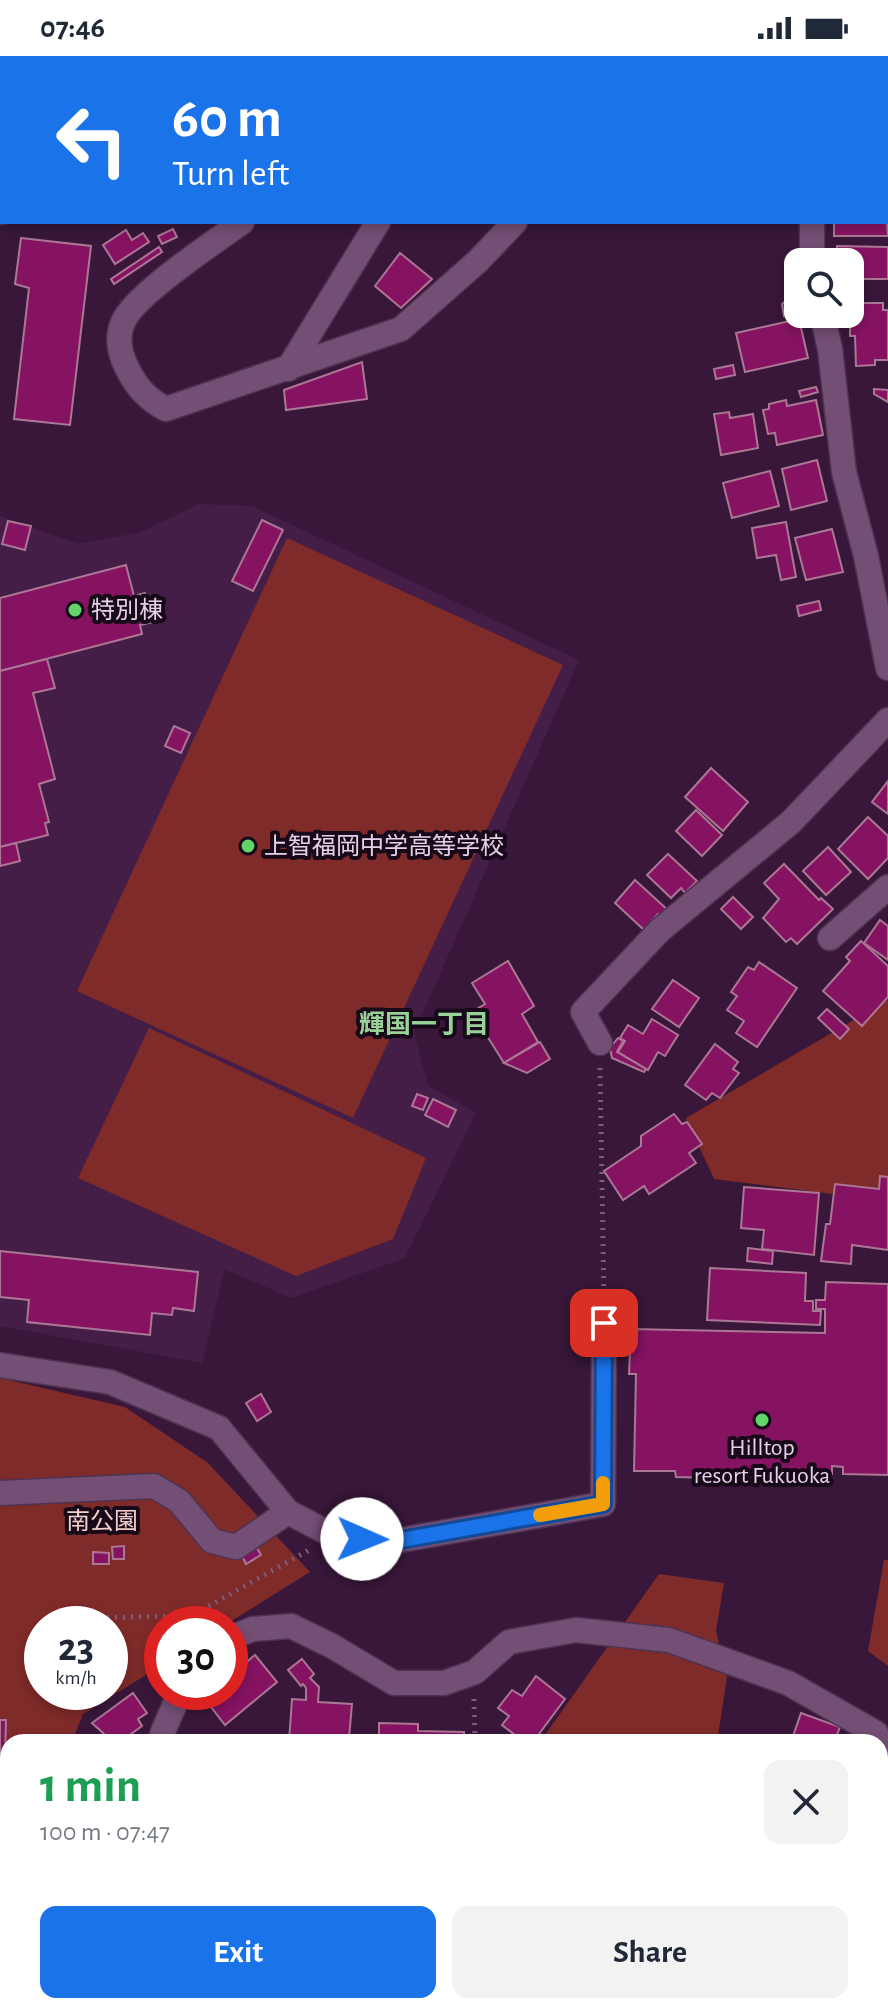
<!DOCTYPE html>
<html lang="en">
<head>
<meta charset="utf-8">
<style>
	body { margin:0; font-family:"Alegreya Sans","Noto Sans JP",sans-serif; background:#f2f2f3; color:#1f2937; height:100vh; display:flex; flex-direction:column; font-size:30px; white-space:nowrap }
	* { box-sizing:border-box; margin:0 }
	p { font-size:26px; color:#747a83 }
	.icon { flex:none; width:44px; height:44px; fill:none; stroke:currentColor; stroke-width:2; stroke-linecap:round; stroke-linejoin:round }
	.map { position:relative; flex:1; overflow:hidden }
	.sheet { position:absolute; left:0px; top:1678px; width:888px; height:280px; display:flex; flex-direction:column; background:#fff; border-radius:24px 24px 0 0; box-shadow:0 4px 12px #0003 }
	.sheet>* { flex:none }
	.banner { position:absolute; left:0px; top:0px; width:888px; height:168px; box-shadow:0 4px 12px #0003; background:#1a73e8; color:#fff; overflow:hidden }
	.fabs { position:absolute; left:784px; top:192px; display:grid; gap:16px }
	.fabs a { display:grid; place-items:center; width:80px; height:80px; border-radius:16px; background:#fff; box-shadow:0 4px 12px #0003; font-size:40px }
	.speed { position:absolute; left:24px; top:1550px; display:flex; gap:16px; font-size:40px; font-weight:700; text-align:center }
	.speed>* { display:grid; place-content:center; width:104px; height:104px; border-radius:50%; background:#fff; box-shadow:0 4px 12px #0003; line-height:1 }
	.speed small { font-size:20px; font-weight:400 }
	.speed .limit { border:12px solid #d22; background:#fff; color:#111 }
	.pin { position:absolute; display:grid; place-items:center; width:68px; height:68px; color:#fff; margin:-34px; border-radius:16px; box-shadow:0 4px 12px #0006 }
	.me { position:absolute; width:88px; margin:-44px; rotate:91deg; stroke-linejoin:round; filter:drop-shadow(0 0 6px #0008) }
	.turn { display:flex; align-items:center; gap:28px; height:168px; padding:0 40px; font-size:36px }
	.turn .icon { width:104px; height:104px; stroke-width:2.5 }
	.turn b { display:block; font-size:56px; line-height:68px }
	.round { display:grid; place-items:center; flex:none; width:84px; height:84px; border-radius:16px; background:#f2f2f3 }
	.summary { display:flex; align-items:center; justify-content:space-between; height:136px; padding:0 40px }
	h1 { font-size:48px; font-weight:700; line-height:60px; color:#1e9e55 }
	.cta { display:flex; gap:16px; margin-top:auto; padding:16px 40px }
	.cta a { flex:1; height:92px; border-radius:16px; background:#1a73e8; color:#fff; font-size:32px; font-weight:700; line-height:92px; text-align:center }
	.cta a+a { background:#f2f2f3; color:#1f2937 }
	.status { display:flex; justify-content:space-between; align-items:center; height:56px; padding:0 40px; background:#fff; direction:ltr }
	.status svg { height:22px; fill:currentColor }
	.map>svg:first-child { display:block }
	.built { fill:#441e47 }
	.green { fill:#7f2b29; fill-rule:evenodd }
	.building { fill:#861362; stroke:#ab7794; stroke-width:2 }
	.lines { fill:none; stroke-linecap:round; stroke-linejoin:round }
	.minor-casing { stroke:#4e3351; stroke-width:27 }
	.path { stroke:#7b5e7d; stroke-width:5; stroke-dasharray:2 6; stroke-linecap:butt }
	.minor { stroke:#734e75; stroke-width:24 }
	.route-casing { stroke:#114b97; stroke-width:20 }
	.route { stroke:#1a73e8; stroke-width:14 }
	.slow { stroke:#f59e0b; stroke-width:14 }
	.poi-dot { fill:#62d469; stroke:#170918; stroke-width:3 }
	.labels { text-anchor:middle; stroke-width:8; stroke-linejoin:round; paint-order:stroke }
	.poi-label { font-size:24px; fill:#e7d1e8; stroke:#170918; text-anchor:start }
	.park-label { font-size:24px; fill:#f2cfcc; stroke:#170918 }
	.neighbourhood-label { font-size:26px; font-weight:bold; fill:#98d299; stroke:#170918 }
</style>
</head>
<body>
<div class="status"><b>07:46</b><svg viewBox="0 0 49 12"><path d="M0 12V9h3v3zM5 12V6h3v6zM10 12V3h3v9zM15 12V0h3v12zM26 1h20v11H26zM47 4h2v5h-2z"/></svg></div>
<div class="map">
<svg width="888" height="1958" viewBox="0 0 888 1958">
	<rect width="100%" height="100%" fill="#38173a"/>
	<polygon class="built" points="199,448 252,450 579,604 414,977 428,1029 476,1057 405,1202 291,1242 225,1213 202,1307 0,1270 0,460 78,488 141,476"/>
	<g class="green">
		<polygon points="287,482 563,609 353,1062 77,935"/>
		<polygon points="888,944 888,1145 714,1123 686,1062"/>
		<polygon points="149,972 426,1102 393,1183 296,1220 78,1122"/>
		<path d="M0,1322L125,1351L208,1407L310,1516L227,1568H162V1609L83,1658L72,1686H8V1746L0,1750ZM42,1568H110V1636H42Z"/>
		<polygon points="884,1504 888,1504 888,1610 868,1595"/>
		<polygon points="659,1518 724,1527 716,1575 727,1621 717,1686 540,1686"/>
	</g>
	<g class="building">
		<polygon points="387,0 438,0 387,2"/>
		<polygon points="488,0 546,0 487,2"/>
		<polygon points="825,0 886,0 886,1 825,2"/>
		<polygon points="0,36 2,38 2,108 0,106"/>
		<polygon points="886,151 888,180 834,180 834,166 886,166"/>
		<polygon points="173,173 177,181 162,188 158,180"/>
		<polygon points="126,174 132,184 143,177 149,186 115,208 103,189"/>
		<polygon points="21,182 91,190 70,369 14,363 29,232 15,228"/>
		<polygon points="837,190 888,191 888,223 850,223 850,206 836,206"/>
		<polygon points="159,191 162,196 114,228 111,223"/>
		<polygon points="400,197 432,223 401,252 375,230"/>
		<polygon points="798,236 798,258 784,260 782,248"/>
		<polygon points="850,247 883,247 883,254 888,254 888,304 875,304 875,309 856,310 855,280 850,280"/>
		<polygon points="799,263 808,302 745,316 736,277"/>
		<polygon points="362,306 367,343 286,354 284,334"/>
		<polygon points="733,309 735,319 716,323 714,313"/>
		<polygon points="816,331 818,336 801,341 799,335"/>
		<polygon points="874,333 888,334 888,346 874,338"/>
		<polygon points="786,344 787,350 816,344 823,379 777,389 775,377 768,378 763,354 769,353 769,348"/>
		<polygon points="729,356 730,362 753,358 758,392 721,399 714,358"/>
		<polygon points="817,404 827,445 791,454 782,413"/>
		<polygon points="770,415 779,450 732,462 723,427"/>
		<polygon points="262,464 283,474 253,535 232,525"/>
		<polygon points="8,465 31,470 25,494 2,488"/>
		<polygon points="786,466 796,521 781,524 776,499 757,502 752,472"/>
		<polygon points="832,473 843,516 806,524 795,482"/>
		<polygon points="126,509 134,540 145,537 153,566 140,569 142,578 0,615 0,542"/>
		<polygon points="819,545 821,554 799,560 797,550"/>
		<polygon points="47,603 55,632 33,637 55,723 39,728 49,766 45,767 48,779 0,791 0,615"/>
		<polygon points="174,670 190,677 181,697 165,690"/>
		<polygon points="711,712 748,746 723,775 685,741"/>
		<polygon points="888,725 888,758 872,746"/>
		<polygon points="696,754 722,779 702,800 676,775"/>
		<polygon points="868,761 888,780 888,802 868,823 838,793"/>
		<polygon points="16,787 20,805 0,810 0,791"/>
		<polygon points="828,791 851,816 826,839 803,815"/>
		<polygon points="668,798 697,825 685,837 681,832 671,842 647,819"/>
		<polygon points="784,808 819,844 821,842 833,853 797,888 791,882 786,886 763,862 779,843 764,827"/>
		<polygon points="635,824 670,856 664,863 658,858 644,874 615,847"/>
		<polygon points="733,841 753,861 741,873 721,853"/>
		<polygon points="880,864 888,870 888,904 864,887"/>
		<polygon points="861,885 888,910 888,941 862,970 823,935 850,905 846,901"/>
		<polygon points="508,905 534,950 522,958 538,986 504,1007 472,956 485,948 472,927"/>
		<polygon points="759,906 797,932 757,991 736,977 744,965 727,954 737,940 731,936 748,911 754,914"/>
		<polygon points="673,924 699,942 679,971 652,953"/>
		<polygon points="827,953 849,973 840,983 818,962"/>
		<polygon points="652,963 678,979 665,1000 658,996 648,1014 618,996 625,985 620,982 628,969 643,978"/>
		<polygon points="618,982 623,985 617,996 646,1013 644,1016 612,1002 610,992"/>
		<polygon points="540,986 550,1003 527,1017 504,1007"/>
		<polygon points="715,988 738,1006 733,1013 739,1017 720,1042 712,1037 706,1044 685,1029"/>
		<polygon points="417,1038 428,1042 423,1054 412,1050"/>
		<polygon points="433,1043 456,1054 448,1071 425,1059"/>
		<polygon points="674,1058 682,1068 687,1066 702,1088 689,1097 696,1107 649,1138 644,1130 623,1144 604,1115 641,1090 641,1080"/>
		<polygon points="880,1120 888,1121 888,1194 852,1189 851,1208 821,1205 826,1168 830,1168 835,1128 879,1133"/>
		<polygon points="744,1131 819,1137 814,1199 762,1193 764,1174 741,1172"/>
		<polygon points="748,1192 773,1195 772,1208 747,1205"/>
		<polygon points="0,1195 198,1216 194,1255 173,1252 172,1259 152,1257 150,1279 27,1266 29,1244 0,1241"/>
		<polygon points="710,1212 806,1217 805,1245 813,1245 813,1255 821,1255 820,1269 707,1264"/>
		<polygon points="826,1226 888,1228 888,1419 843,1418 843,1411 832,1410 832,1418 787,1417 787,1424 676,1421 675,1415 634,1415 636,1318 629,1318 631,1273 825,1277 825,1253 816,1253 816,1244 825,1244"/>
		<polygon points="581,1271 591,1271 591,1287 580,1286"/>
		<polygon points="261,1338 271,1356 257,1365 246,1347"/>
		<polygon points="124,1490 124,1503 113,1503 112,1491"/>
		<polygon points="257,1492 261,1499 246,1508 242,1500"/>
		<polygon points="93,1496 109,1497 109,1508 93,1508"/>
		<polygon points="255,1599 277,1626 225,1669 204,1642 211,1636 230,1636 230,1620"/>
		<polygon points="302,1603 314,1618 310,1622 319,1631 318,1646 352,1648 349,1682 340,1681 340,1686 289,1686 292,1643 306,1644 306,1632 303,1628 301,1630 288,1614"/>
		<polygon points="536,1620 565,1643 533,1686 524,1686 502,1669 509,1660 498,1652 512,1634 522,1640"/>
		<polygon points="133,1637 147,1657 138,1663 142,1670 120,1686 113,1686 92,1667"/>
		<polygon points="801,1657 840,1671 834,1686 791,1686"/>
		<polygon points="0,1664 6,1664 5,1701 0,1701"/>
		<polygon points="379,1667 418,1668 418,1675 464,1676 464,1686 379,1686"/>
		<polygon points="880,1719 886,1721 888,1726 884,1751 880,1750"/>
		<polygon points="382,1950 405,1950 409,1958 368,1958"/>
		<polygon points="448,1950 487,1954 488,1958 447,1958"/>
		<polygon points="524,1950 545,1950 570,1956 514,1958 515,1952 523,1954"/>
		<polygon points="652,1950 679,1950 680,1958 653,1958"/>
		<polygon points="700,1950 734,1950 701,1956"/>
	</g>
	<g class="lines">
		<defs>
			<g id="minor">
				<polyline points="128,0 132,2"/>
				<polyline points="788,0 788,2"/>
				<polyline points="223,2 229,0"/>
				<polyline points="354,2 355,0"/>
				<polyline points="462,2 462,0"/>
				<polyline points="639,2 640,0"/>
				<polyline points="0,156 2,156"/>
				<path d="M242,166C215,186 135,238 123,266C116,282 120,299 128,314C137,332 148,344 166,353L401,273L478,205L515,166"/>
				<polyline points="812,166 812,206"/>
				<polyline points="822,258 830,293 844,416 866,500 888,612"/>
				<polyline points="288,313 378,166"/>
				<polyline points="830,882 888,831"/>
				<polyline points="600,987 583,956 660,874 791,766 888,664"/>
				<polyline points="0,1309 110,1326 219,1372 288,1456 334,1480 390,1486 603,1448 604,1267"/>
				<polyline points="0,1437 154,1430 179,1445 212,1485 236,1491 288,1456"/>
				<polyline points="230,1582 253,1573 291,1570 332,1590 394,1627 444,1627 475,1616 509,1586 576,1574 669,1584 788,1627 876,1677 879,1686"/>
				<polyline points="163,1686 162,1678 180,1636"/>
				<polyline points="880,1688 888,1710"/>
				<polyline points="0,1855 8,1852"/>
				<polyline points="804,1950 805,1958"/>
			</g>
		</defs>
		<use href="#minor" class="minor-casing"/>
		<g class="path">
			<polyline points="600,1012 604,1242"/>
			<polyline points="75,1562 191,1560 309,1494"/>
			<polyline points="474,1643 475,1686"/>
			<polyline points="0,1944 15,1958"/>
			<polyline points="419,1950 422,1958"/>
			<polyline points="589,1950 594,1958"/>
		</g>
		<use href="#minor" class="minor"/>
	</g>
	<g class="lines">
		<defs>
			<polyline id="route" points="362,1483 390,1486 603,1448 604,1267"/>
		</defs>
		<use href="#route" class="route-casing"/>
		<use href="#route" class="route"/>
		<polyline class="slow" points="540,1459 603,1448 603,1427"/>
	</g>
	<g class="poi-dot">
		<circle cx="75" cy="554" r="8"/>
		<circle cx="248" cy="790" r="8"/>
		<circle cx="762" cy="1364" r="8"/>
	</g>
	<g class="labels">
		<g class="poi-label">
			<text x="91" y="562">特別棟</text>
			<text x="264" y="798">上智福岡中学高等学校</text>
			<text x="762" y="1399" text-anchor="middle">Hilltop<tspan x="762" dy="28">resort Fukuoka</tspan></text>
		</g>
		<g class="park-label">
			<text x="102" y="1473">南公園</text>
		</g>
		<g class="neighbourhood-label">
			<text x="424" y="977">輝国一丁目</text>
		</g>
	</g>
</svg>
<div class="fabs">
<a><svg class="icon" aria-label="search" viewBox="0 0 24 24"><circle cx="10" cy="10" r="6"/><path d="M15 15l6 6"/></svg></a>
</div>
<div class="speed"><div>23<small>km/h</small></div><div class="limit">30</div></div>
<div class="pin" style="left:604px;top:1267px;background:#d93025"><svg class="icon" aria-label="arrive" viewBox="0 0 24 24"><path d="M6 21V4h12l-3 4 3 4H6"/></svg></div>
<svg class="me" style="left:362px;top:1483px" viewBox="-20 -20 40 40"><circle r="19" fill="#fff"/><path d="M0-13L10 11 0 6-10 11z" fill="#1a73e8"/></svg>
<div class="banner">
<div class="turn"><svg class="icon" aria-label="left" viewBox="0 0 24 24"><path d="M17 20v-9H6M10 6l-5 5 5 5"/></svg><div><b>60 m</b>Turn left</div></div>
</div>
<section class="sheet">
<div class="summary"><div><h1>1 min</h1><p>100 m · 07:47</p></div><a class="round"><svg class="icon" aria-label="close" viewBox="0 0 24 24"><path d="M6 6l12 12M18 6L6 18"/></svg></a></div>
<div class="cta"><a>Exit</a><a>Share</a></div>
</section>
</div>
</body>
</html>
